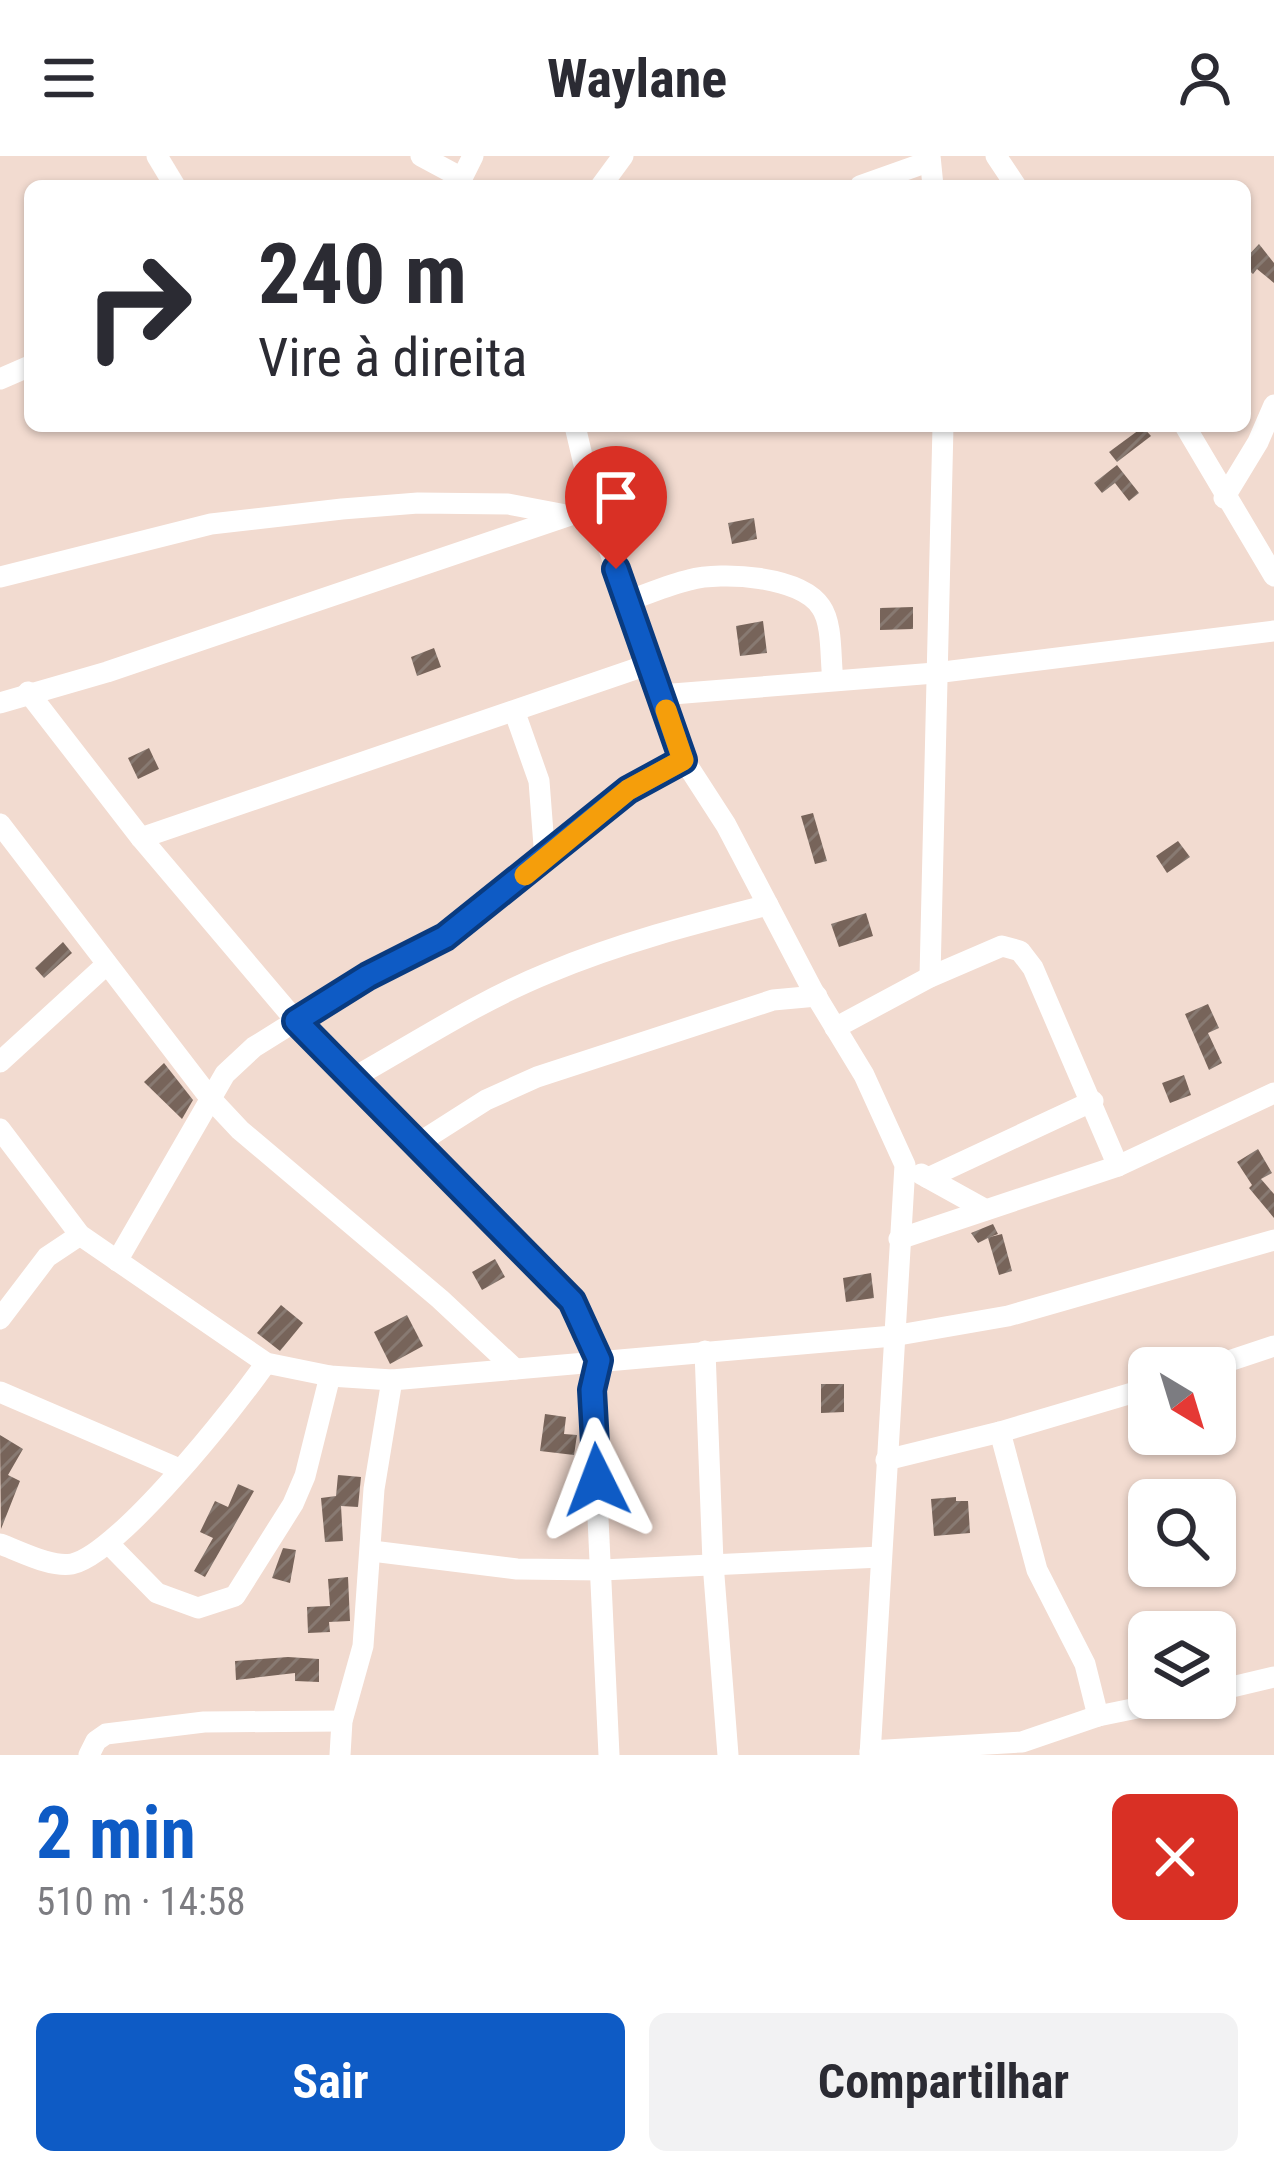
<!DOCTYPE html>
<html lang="pt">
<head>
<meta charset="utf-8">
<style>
	body { margin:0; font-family:"Roboto Condensed",sans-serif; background:#f2f2f3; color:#2b2b33; height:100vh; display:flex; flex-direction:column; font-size:45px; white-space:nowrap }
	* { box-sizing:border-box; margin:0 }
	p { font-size:39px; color:#7c7c81 }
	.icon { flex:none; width:66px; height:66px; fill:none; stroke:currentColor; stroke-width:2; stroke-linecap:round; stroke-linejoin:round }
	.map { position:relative; height:1599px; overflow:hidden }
	.sheet { display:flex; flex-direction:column; background:#fff; flex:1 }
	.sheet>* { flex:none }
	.hud { position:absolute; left:24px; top:24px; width:1227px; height:252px; border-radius:18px; box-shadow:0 3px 9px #0004; background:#fff; color:#2b2b33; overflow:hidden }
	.needle { width:78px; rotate:142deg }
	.tools { position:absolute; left:1128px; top:1191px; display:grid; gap:24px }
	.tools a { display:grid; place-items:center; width:108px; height:108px; border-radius:18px; background:#fff; box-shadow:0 3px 9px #0004; font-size:60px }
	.pin { position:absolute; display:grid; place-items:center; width:102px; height:102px; color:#fff; margin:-123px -51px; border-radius:50% 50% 50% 0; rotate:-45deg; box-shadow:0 0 12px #0007 }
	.pin .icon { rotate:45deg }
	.me { position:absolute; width:132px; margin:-66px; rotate:357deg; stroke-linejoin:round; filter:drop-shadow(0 0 9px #0008) }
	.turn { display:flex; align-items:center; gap:42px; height:252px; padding:0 36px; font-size:54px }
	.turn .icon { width:156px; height:156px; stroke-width:2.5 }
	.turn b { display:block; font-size:84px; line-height:102px }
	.round { display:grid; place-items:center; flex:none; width:126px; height:126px; border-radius:18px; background:#f2f2f3 }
	.headline { display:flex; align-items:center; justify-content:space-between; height:204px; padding:0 36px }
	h1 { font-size:72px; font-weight:700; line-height:90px; color:#0e5bc5 }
	.cta { display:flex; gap:24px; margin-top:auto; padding:24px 36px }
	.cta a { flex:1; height:138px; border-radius:18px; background:#0e5bc5; color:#fff; font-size:48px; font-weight:700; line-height:138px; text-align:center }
	.cta a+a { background:#f2f2f3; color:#2b2b33 }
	header { display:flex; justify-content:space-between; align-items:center; height:156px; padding:0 36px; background:#fff; font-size:54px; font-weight:700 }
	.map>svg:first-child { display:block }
	.building { fill:url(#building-hatch) }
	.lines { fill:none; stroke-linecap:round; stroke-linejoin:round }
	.minor { stroke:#fff; stroke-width:21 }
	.route-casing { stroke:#093b80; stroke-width:30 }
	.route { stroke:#0e5bc5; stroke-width:21 }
	.slow { stroke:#f59e0b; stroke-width:21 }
</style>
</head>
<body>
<header><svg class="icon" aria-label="menu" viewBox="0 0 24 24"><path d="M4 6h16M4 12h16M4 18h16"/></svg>Waylane<svg class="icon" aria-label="person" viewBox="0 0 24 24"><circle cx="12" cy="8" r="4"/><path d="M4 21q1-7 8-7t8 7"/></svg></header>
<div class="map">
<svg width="1274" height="1599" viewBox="0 0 1274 1599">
	<defs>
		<pattern id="building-hatch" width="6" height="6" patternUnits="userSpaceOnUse" patternTransform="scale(3)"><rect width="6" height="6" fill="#77645a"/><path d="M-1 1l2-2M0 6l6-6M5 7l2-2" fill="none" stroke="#887a72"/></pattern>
	</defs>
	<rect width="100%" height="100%" fill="#f2dbd0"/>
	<g class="building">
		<polygon points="1259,88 1274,107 1274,127 1257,113 1253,118 1245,111 1245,103"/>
		<polygon points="1143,271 1151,280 1117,306 1109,296"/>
		<polygon points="1117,309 1139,337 1129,345 1115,327 1102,337 1094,327"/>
		<polygon points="754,362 757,383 732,388 728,367"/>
		<polygon points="913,451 913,473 880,474 880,452"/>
		<polygon points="763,465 767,497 740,500 736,470"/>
		<polygon points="434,492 441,511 417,520 411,501"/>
		<polygon points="149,592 159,613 138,623 128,602"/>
		<polygon points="813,657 827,705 815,708 801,660"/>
		<polygon points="1178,685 1190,701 1167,717 1156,700"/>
		<polygon points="866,757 873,780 839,791 831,768"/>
		<polygon points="63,786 72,797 44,822 35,812"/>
		<polygon points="1208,848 1219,872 1208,877 1222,907 1209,914 1185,858"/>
		<polygon points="164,907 193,944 182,963 144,926"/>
		<polygon points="1184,919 1191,939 1170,947 1162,927"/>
		<polygon points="1258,993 1272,1017 1261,1023 1274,1038 1274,1062 1249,1032 1252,1029 1237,1006"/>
		<polygon points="993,1068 998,1078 990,1081 1002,1078 1012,1115 999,1119 988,1082 978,1087 971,1077"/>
		<polygon points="495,1103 505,1121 482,1134 472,1116"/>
		<polygon points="871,1117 874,1142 846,1146 843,1122"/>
		<polygon points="281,1149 303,1167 280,1195 257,1177"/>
		<polygon points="407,1159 423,1190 390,1208 374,1176"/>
		<polygon points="821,1228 844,1228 844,1256 821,1257"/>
		<polygon points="545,1258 566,1261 564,1278 577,1279 574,1299 540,1295"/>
		<polygon points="0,1279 23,1293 8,1319 20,1325 1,1373"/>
		<polygon points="338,1319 361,1321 358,1351 341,1350 343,1385 325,1386 321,1342 336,1340"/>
		<polygon points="238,1328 254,1335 205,1421 194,1415 213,1382 200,1376 215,1345 228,1351"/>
		<polygon points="956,1341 956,1345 968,1345 970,1377 934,1380 931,1343"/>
		<polygon points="283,1392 296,1394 290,1427 272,1422"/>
		<polygon points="348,1421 350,1465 329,1466 330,1476 308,1477 307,1451 330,1450 328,1423"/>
		<polygon points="288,1501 319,1503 319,1526 295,1525 295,1517 236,1524 235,1505"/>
	</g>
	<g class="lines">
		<g class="minor">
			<polyline points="157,0 175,30"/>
			<polyline points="421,0 462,22"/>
			<polyline points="930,0 933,30"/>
			<polyline points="996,0 1016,30"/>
			<polyline points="458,30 473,0"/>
			<polyline points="601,30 623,0"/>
			<polyline points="860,30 930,5"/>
			<polyline points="0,223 30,210"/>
			<polyline points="575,270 594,351 684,604 726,669 813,835 864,919 905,1009 870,1599"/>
			<polyline points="1185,270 1274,420"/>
			<polyline points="1224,342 1258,286 1274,249"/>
			<polyline points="0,421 211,368 342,353 418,347 508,348 566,359"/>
			<path d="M627,445C648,438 668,429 689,424C722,415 801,420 821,451C833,468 830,503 833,524"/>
			<polyline points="28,536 141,682 296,865 571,1145 599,1204 592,1233 609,1599"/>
			<polyline points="660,539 935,517 1274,475"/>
			<polyline points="0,547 107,516 594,351"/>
			<polyline points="515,557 539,625 545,703"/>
			<polyline points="0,668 210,942 240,974 440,1143 515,1213"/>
			<polyline points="141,682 650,508"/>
			<polyline points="930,821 943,270"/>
			<polyline points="835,872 930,821 1002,790 1020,795 1033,812 1118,1010 899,1083"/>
			<polyline points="0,906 107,808"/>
			<path d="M353,922C417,886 479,845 548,817C619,787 693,768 768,749"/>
			<polyline points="0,973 80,1079 266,1207 330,1220 392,1224 893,1180 1008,1160 1274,1084"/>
			<polyline points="417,988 486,944 537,921 773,844 817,840"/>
			<polyline points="1118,1010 1274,937"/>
			<polyline points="921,1018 986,1054"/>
			<polyline points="928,1022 1093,945"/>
			<polyline points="117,1105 225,918 254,891 368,820 445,781 628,634 684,604"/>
			<polyline points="0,1163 47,1101 80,1079"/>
			<polyline points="705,1195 713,1407 728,1599"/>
			<polyline points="1208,1212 1274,1190"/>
			<polyline points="0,1236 179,1313"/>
			<polyline points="1000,1276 1037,1414 1085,1508 1098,1560"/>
			<polyline points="886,1304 1000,1276 1149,1232"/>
			<path d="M0,1388C20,1395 51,1412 72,1408C119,1398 236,1250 266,1207"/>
			<polyline points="109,1388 157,1437 198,1452 235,1440 293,1348 305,1320 330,1220"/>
			<polyline points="372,1395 517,1413 602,1414 881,1401"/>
			<polyline points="1215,1535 1274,1521"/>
			<polyline points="870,1595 1022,1586 1098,1560 1186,1542"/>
			<polyline points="89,1599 96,1585 106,1578 204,1566 342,1565"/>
			<polyline points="340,1599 342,1565 363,1490 374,1333 392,1224"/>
		</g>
	</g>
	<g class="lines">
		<defs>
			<polyline id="route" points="597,1324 592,1234 599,1204 572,1145 296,865 368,820 445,781 628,634 683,604 616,413"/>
		</defs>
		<use href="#route" class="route-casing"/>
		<use href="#route" class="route"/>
		<polyline class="slow" points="525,719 628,634 683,604 666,554"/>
	</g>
</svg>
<div class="tools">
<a><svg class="needle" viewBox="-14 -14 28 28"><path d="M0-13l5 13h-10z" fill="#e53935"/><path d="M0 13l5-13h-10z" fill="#7c7c81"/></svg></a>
<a><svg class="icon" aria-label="search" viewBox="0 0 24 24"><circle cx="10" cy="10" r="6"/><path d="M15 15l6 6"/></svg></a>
<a><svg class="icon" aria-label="layers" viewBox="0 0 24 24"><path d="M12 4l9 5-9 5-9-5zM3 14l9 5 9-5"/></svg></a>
</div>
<div class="pin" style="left:616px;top:413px;background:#d93025"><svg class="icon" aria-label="arrive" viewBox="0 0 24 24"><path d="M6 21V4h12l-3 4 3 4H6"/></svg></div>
<svg class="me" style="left:597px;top:1324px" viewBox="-20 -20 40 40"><path d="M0-17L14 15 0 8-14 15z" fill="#0e5bc5" stroke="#fff" stroke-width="4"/></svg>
<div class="hud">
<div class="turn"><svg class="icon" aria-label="right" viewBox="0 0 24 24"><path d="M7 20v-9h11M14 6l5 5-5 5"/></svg><div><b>240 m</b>Vire à direita</div></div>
</div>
</div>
<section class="sheet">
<div class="headline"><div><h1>2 min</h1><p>510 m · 14:58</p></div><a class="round" style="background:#d93025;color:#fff"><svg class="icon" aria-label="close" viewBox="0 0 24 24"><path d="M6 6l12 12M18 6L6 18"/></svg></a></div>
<div class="cta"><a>Sair</a><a>Compartilhar</a></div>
</section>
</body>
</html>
